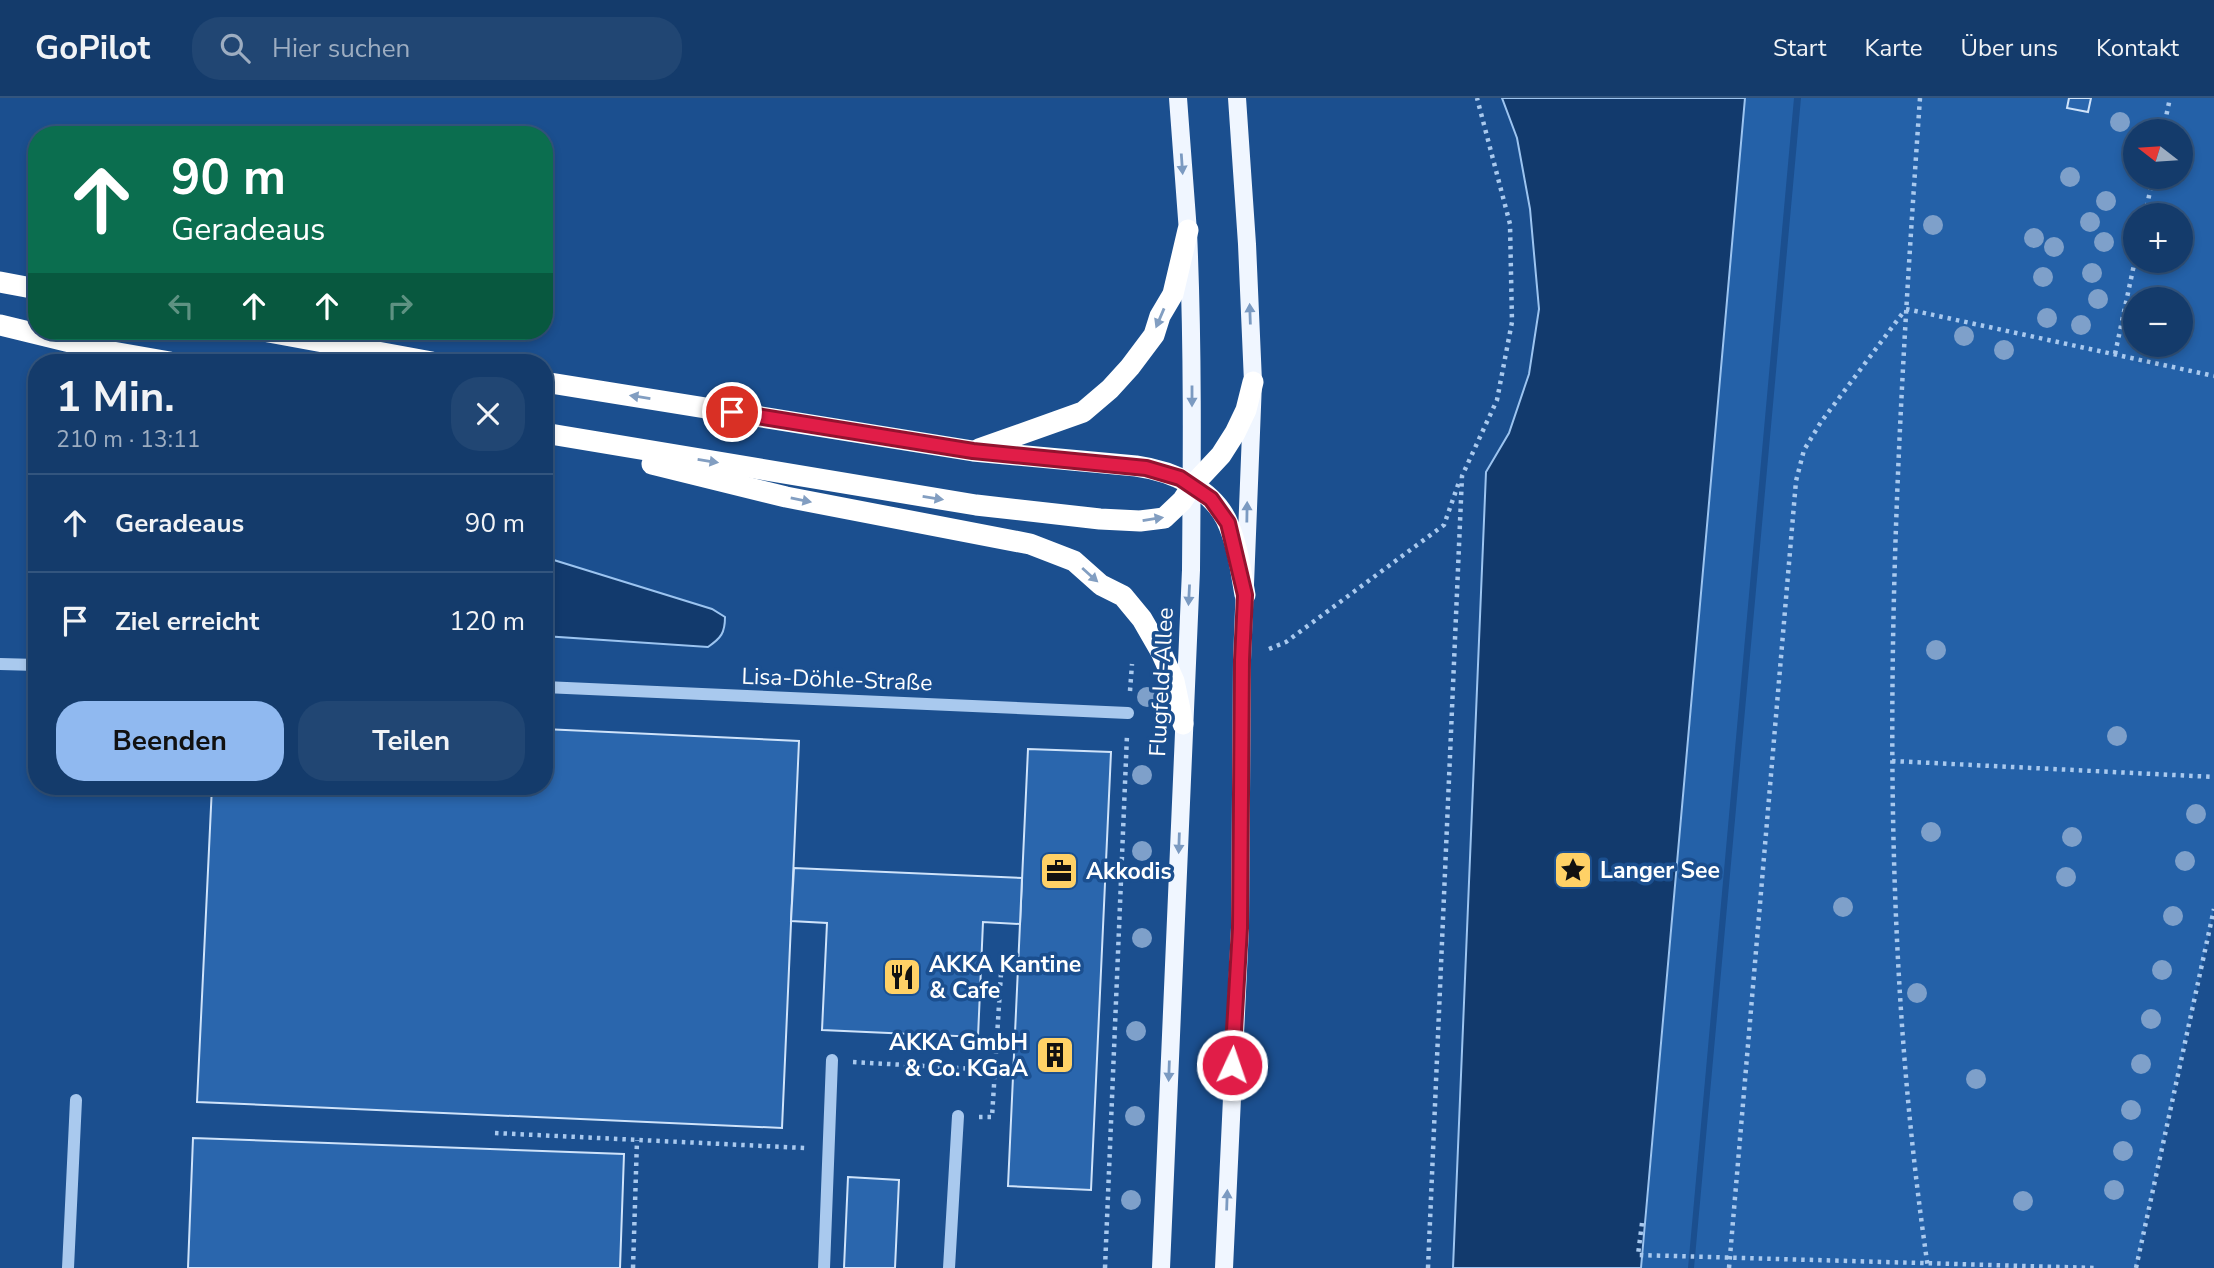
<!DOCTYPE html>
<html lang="de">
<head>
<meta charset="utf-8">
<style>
	body { margin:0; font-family:"Nunito Sans",sans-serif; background:#214673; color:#f1f3f6; height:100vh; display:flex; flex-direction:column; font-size:26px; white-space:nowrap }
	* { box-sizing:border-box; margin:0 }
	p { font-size:23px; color:#9dadc1 }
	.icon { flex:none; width:38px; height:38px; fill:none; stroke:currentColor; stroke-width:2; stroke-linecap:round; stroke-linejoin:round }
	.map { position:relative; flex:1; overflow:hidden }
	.details { position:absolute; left:28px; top:256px; width:525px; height:441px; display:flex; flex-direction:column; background:#143b6b; border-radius:28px; box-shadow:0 4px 10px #0003,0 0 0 2px #33557e }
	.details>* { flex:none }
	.hud { position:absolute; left:28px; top:28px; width:525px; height:214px; border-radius:28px; box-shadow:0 4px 10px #0003,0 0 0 2px #33557e; background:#0b6e4f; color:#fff; overflow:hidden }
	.needle { width:46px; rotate:287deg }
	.tools { position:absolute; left:2123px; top:21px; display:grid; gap:14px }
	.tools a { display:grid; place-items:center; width:70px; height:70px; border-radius:50%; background:#143b6b; box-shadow:0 4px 10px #0003,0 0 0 2px #33557e; font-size:35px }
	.pin { position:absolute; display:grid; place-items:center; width:60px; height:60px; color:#fff; margin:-30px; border:4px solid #fff; border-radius:50%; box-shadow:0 2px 7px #0007 }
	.me { position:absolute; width:77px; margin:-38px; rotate:3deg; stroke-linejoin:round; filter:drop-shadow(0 0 5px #0008) }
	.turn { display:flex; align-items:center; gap:24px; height:147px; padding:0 28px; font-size:32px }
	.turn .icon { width:91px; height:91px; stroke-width:2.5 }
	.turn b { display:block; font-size:49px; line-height:60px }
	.lanes { display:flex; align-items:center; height:66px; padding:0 28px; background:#0003; justify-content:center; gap:35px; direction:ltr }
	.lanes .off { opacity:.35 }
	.round { display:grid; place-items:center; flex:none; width:74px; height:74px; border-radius:28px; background:#214673 }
	.summary { display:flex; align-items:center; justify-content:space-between; height:119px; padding:0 28px }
	h1 { font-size:42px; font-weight:700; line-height:52px }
	.cta { display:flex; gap:14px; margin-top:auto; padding:14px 28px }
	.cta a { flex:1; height:80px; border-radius:28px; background:#90b9f0; color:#111; font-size:28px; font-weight:700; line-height:80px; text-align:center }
	.cta a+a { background:#214673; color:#f1f3f6 }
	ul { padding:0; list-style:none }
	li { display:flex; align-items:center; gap:21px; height:98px; padding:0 28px; border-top:2px solid #33557e }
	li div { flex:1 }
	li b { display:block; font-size:26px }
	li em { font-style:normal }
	header { display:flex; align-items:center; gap:42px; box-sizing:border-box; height:98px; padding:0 35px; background:#143b6b; border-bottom:2px solid #33557e }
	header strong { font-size:33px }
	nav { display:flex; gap:38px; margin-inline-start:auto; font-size:24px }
	.search { width:490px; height:63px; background:#214673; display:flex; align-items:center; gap:18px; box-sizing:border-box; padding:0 24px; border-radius:28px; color:#9dadc1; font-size:26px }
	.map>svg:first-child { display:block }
	.green { fill:#2461a8; fill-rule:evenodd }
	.water { fill:#123a6d; stroke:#9cc4f0; stroke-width:2 }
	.building { fill:#2a66ad; stroke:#cfe3fa; stroke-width:2 }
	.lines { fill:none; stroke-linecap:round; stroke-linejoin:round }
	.path { stroke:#a9c9ee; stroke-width:4.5; stroke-dasharray:3.5 5; stroke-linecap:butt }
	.minor { stroke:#a9c9ee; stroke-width:12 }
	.major { stroke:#f0f6ff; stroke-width:18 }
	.highway { stroke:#fff; stroke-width:21 }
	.tree { fill:#7ea0ca }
	.oneway { fill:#7b9ac1 }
	.oneway2 { fill:#829ec1 }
	.route-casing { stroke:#92132f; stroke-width:18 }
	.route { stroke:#e11d48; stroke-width:12 }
	.labels { text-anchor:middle; stroke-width:7; stroke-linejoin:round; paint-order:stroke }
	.street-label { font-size:23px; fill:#fff; stroke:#1b4f8f }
	.poi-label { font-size:23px; font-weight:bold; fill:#fff; stroke:#1b4f8f; text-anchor:start }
</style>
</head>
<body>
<header>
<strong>GoPilot</strong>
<div class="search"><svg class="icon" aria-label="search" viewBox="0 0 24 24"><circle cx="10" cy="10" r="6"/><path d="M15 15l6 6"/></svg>Hier suchen</div>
<nav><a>Start</a><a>Karte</a><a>Über uns</a><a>Kontakt</a></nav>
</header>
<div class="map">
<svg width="2214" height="1170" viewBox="0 0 2214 1170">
	<rect width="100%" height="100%" fill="#1b4f8f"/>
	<g class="green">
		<polygon points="1745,0 1794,0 1688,1170 1642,1170"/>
		<path d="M1801,0H2214V811L2136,1170H1694ZM2135,33H2180V79H2135ZM2135,117H2180V163H2135ZM2135,201H2180V247H2135Z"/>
	</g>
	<g class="water">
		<polygon points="1502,0 1745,0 1641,1170 1453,1170 1486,374 1509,335 1529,276 1539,211 1530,111 1517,40"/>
		<path d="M544,459L712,511L725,519C725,535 721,540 708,549L544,538Z"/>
	</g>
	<g class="building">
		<polygon points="2069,0 2091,0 2088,14 2067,10"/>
		<polygon points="544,631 799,643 782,1030 197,1004 212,688 544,688"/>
		<polygon points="1028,651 1111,654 1091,1092 1008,1088"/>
		<polygon points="67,688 212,688 211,695"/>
		<polygon points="794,770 1022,780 1020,826 983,824 978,939 822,932 827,825 791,823"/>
		<polygon points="193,1040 624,1056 620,1170 188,1170"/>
		<polygon points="848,1079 899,1082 895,1170 844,1170"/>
	</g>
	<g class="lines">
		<g class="path">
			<path d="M1920,0C1893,389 1871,783 1928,1170"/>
			<polyline points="2163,33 2170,0"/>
			<polyline points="2145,117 2153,79"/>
			<polyline points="1906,211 2214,278"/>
			<polyline points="2115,256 2135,162"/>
			<polyline points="1269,551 1286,544 1444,427 1459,384"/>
			<polyline points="1130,593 1132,566"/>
			<polyline points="1892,663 2214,679"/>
			<polyline points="853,964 995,972"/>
			<polyline points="979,1019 992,1019 1002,859"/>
			<polyline points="495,1035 805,1050"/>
			<polyline points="1642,1125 1638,1157 2096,1170"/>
			<polyline points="633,1170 637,1042"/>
			<polyline points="1105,1170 1127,637"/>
			<polyline points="1428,1170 1462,378 1497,302 1512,224 1510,126 1477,0"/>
			<polyline points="1729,1170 1796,383 1804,352 1821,324 1905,212"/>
			<polyline points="2136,1170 2214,811"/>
		</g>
		<g class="minor">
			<polyline points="0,566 37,567"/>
			<polyline points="544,589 1128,615"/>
			<polyline points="68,1170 76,1002"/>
			<polyline points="824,1170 832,962"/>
			<polyline points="949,1170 958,1018"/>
		</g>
		<g class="major">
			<path d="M1161,1170L1191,472C1192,359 1193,246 1188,134C1185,89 1181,45 1178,0"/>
			<polyline points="1224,1170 1240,830 1242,562 1253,284 1247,146 1237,0"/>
		</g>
		<g class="highway">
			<polyline points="0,184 37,191"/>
			<polyline points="0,227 107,253 170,264"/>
			<polyline points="263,233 432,264"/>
			<path d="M544,284L973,353L1136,368C1172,373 1215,391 1229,428C1238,450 1241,474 1245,497"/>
			<polyline points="544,335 976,407 1100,421 1140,423 1164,420 1182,403 1192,388 1221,357 1235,335 1246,312 1253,284"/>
			<polyline points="979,351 1083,314 1110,291 1130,269 1154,237 1160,218 1173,196 1188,132"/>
			<polyline points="652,366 786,399 1030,446 1074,463 1101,487 1123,498 1142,521 1161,554 1174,583 1183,626"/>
		</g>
	</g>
	<g class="tree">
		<circle cx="2120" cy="24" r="10"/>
		<circle cx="2070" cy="79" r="10"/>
		<circle cx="2106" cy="103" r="10"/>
		<circle cx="2090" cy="124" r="10"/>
		<circle cx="1933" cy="127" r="10"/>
		<circle cx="2034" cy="140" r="10"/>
		<circle cx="2104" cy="144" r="10"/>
		<circle cx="2054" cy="149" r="10"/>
		<circle cx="2092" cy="175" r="10"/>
		<circle cx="2043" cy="179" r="10"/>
		<circle cx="2098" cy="201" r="10"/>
		<circle cx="2047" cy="220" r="10"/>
		<circle cx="2081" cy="227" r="10"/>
		<circle cx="1964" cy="238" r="10"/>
		<circle cx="2004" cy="252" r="10"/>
		<circle cx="1936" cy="552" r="10"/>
		<circle cx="1147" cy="599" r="10"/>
		<circle cx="2117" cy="638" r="10"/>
		<circle cx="1142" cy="677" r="10"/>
		<circle cx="2196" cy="716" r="10"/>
		<circle cx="1931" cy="734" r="10"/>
		<circle cx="2072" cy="739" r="10"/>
		<circle cx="1142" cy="753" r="10"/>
		<circle cx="2185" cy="763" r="10"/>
		<circle cx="2066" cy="779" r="10"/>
		<circle cx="1843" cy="809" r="10"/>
		<circle cx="2173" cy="818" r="10"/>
		<circle cx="1142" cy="840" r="10"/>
		<circle cx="2162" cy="872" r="10"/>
		<circle cx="1917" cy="895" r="10"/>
		<circle cx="2151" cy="921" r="10"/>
		<circle cx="1136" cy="933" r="10"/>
		<circle cx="2141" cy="966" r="10"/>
		<circle cx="1976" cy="981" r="10"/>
		<circle cx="2131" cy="1012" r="10"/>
		<circle cx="1135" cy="1018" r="10"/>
		<circle cx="2123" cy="1053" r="10"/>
		<circle cx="2114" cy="1092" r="10"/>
		<circle cx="1131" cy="1102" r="10"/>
		<circle cx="2023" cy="1103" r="10"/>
	</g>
	<defs><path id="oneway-solid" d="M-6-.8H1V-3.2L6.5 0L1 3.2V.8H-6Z" transform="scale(1.75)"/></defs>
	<g class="oneway">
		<use href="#oneway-solid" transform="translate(1182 66) rotate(86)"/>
		<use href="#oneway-solid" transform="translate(1250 216) rotate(-92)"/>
		<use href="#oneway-solid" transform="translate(1192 298) rotate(90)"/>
		<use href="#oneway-solid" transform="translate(1247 414) rotate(-89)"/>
		<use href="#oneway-solid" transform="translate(1189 497) rotate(93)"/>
		<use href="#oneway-solid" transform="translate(1179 745) rotate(92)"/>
		<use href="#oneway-solid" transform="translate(1169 973) rotate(92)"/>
		<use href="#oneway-solid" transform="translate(1227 1102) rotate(-88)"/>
	</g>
	<g class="oneway2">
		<use href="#oneway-solid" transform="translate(1160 220) rotate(113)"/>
		<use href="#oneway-solid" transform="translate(640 299) rotate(-171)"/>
		<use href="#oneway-solid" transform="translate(708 363) rotate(9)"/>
		<use href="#oneway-solid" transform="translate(933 400) rotate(9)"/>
		<use href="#oneway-solid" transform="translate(801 402) rotate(11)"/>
		<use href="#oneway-solid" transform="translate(1153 421) rotate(-9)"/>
		<use href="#oneway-solid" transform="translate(1090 477) rotate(42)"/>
	</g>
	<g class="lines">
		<defs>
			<polyline id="route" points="732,314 973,353 1146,370 1180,380 1211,401 1228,425 1245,497 1242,562 1240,830 1232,967"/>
		</defs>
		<use href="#route" class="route-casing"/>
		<use href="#route" class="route"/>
	</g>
	<defs>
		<symbol id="sight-square" viewBox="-11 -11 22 22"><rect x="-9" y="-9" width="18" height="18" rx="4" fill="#ffd166" stroke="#1b4f8f"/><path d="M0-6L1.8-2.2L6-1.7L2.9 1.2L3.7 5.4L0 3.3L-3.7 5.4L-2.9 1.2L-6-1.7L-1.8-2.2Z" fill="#111"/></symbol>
		<symbol id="office-square" viewBox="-11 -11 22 22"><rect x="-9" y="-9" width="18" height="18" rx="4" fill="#ffd166" stroke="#1b4f8f"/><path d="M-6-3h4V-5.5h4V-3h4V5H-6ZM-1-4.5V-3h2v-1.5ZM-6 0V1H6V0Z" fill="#111"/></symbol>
		<symbol id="restaurant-square" viewBox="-11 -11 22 22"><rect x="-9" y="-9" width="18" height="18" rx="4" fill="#ffd166" stroke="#1b4f8f"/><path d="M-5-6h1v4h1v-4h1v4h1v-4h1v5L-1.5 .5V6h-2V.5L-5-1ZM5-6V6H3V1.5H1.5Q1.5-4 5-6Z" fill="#111"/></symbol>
		<symbol id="building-square" viewBox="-11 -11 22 22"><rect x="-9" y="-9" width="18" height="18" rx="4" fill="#ffd166" stroke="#1b4f8f"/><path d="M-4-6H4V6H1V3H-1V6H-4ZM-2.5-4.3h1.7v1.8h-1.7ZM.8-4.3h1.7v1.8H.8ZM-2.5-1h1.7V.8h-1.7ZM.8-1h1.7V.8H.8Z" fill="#111"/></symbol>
	</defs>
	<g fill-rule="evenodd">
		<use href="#sight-square" x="1551" y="750" width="44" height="44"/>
		<use href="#office-square" x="1037" y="751" width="44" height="44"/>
		<use href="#restaurant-square" x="880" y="857" width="44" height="44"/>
		<use href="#building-square" x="1033" y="935" width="44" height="44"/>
	</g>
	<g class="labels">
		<g class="street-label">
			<text transform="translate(837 581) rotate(2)" y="8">Lisa-Döhle-Straße</text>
			<text transform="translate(1161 584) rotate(-87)" y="8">Flugfeld-Allee</text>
		</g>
		<g class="poi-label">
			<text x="1600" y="780">Langer See</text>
			<text x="1086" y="781">Akkodis</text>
			<text x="929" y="874">AKKA Kantine<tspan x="929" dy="26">&amp; Cafe</tspan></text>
			<text x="1028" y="952" text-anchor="end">AKKA GmbH<tspan x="1028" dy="26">&amp; Co. KGaA</tspan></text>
		</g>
	</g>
</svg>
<div class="tools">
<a><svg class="needle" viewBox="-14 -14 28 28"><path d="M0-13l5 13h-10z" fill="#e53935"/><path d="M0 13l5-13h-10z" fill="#9dadc1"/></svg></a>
<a>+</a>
<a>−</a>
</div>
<div class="pin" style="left:732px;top:314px;background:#d93025"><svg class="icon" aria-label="arrive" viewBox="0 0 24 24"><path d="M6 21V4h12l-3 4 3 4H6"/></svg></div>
<svg class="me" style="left:1232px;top:967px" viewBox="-20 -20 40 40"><circle r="17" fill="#e11d48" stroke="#fff" stroke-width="3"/><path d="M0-11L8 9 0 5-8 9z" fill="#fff"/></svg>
<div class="hud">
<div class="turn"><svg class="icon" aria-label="ahead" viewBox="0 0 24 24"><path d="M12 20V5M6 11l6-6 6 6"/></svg><div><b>90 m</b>Geradeaus</div></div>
<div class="lanes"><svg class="icon off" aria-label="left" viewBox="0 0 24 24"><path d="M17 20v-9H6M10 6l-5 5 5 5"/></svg><svg class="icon" aria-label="ahead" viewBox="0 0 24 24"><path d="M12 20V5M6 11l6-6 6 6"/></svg><svg class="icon" aria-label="ahead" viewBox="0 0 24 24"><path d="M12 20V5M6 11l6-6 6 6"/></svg><svg class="icon off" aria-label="right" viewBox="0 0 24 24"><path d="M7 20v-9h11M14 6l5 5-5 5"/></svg></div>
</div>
<section class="details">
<div class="summary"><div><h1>1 Min.</h1><p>210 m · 13:11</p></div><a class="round"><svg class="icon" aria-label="close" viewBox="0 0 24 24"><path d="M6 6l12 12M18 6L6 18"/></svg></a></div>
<ul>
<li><svg class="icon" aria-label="ahead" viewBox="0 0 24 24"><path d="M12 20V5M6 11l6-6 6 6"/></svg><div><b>Geradeaus</b></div><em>90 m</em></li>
<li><svg class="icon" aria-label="arrive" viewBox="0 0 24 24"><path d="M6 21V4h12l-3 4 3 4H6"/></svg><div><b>Ziel erreicht</b></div><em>120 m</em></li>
</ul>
<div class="cta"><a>Beenden</a><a>Teilen</a></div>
</section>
</div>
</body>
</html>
